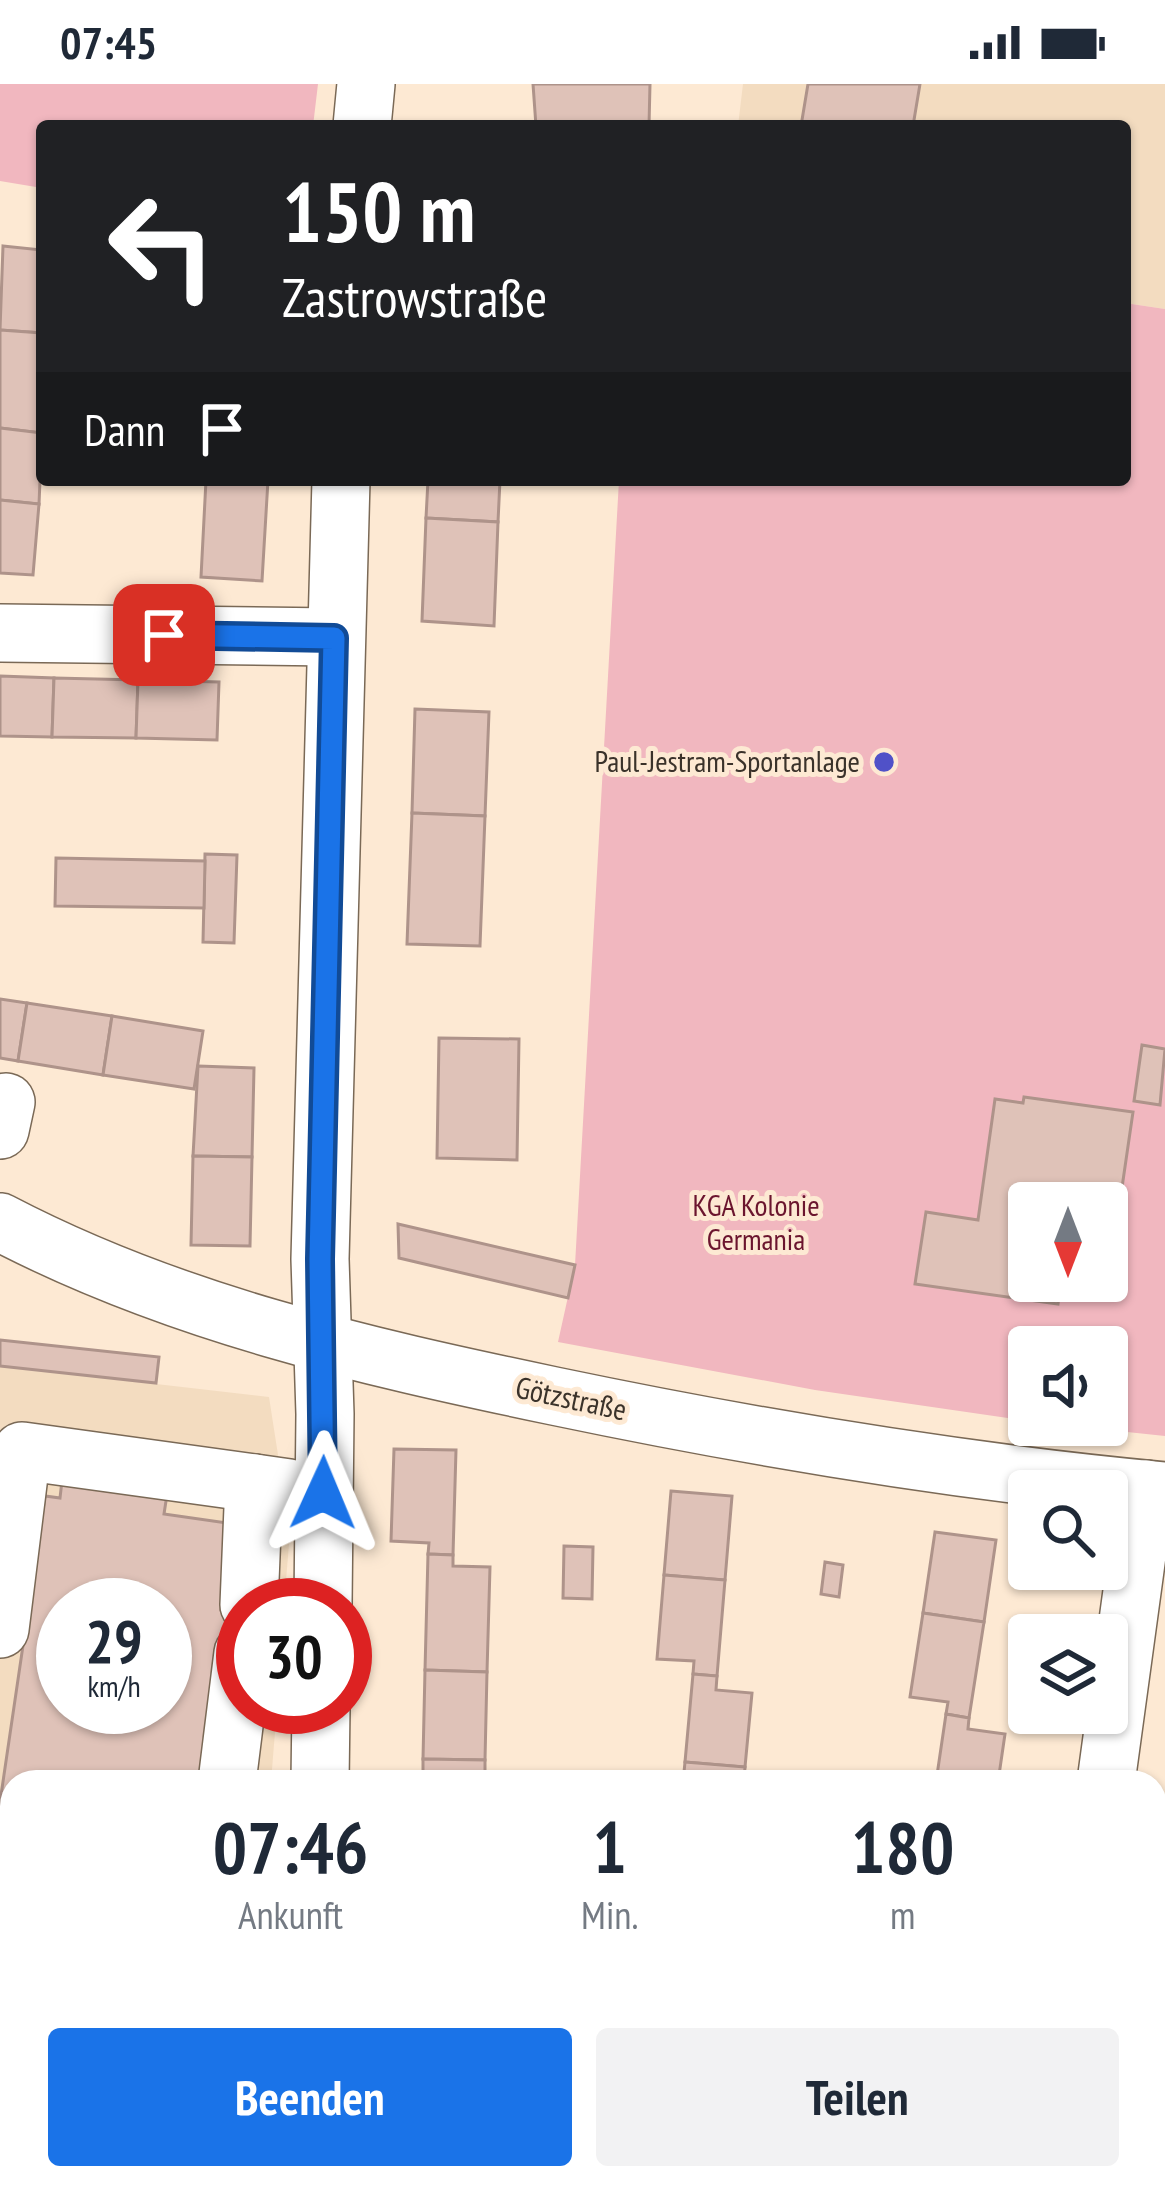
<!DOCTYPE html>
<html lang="de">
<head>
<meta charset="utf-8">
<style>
	body { margin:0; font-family:"PT Sans Narrow",sans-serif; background:#f2f2f3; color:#1f2937; height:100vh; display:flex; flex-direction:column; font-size:45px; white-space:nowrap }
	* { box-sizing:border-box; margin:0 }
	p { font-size:39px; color:#747a83 }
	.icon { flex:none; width:66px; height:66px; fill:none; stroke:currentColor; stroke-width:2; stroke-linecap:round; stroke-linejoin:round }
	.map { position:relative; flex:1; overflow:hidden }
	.side { position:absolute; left:0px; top:1686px; width:1167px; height:420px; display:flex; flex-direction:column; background:#fff; border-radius:36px 36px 0 0; box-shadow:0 3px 9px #0004 }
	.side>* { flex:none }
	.top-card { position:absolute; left:36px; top:36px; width:1095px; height:366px; border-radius:12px; box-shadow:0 3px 9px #0004; background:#202124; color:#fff; overflow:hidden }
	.needle { width:78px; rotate:180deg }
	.controls { position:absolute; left:1008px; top:1098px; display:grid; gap:24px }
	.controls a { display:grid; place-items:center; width:120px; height:120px; border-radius:12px; background:#fff; box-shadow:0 3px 9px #0004; font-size:60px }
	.speed { position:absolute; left:36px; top:1494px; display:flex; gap:24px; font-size:60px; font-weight:700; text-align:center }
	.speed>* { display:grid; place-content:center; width:156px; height:156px; border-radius:50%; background:#fff; box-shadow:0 3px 9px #0004; line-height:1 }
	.speed small { font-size:30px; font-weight:400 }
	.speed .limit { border:18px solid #d22; background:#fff; color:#111 }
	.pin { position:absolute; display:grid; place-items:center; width:102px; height:102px; color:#fff; margin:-51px; border-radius:24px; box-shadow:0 6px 18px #0006 }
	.me { position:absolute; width:132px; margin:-66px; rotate:1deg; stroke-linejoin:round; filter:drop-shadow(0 0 9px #0008) }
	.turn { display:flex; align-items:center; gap:42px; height:252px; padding:0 48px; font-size:54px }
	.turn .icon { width:156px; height:156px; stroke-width:2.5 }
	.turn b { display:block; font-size:84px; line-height:102px }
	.then { display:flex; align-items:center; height:114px; padding:0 48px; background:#0003; gap:24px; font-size:45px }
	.eta { display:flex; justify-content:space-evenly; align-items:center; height:204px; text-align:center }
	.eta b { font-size:72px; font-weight:700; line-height:84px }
	.button { display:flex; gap:24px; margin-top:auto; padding:24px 48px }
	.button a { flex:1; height:138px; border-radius:12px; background:#1a73e8; color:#fff; font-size:48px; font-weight:700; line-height:138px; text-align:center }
	.button a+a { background:#f2f2f3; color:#1f2937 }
	.status { display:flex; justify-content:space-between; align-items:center; height:84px; padding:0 60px; background:#fff; direction:ltr }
	.status svg { height:33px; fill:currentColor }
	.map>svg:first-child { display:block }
	.built { fill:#f3dcc0; fill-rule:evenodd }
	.green { fill:#f1b7bf; fill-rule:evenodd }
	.building { fill:#dfc2b8; stroke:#ae938a; stroke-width:3; fill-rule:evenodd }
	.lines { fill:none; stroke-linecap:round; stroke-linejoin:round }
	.minor-casing { stroke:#7a6956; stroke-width:60 }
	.minor { stroke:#fff; stroke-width:57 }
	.route-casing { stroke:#114b97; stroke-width:30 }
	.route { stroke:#1a73e8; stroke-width:21 }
	.poi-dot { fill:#5051c8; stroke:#fde9d3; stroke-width:4.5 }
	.labels { text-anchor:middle; stroke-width:10; stroke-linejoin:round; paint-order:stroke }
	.poi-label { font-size:30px; fill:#3a322a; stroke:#fde9d3; text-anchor:end }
	.park-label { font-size:30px; fill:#6b152e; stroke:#fde9d3 }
	.street-label { font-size:30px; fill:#3a322a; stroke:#fde9d3 }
</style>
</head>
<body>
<div class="status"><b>07:45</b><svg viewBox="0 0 49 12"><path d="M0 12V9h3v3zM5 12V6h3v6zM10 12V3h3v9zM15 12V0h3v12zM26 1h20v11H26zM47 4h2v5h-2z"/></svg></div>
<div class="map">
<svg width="1165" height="2106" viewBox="0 0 1165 2106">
	<rect width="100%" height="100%" fill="#fde9d3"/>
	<g class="built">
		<polygon points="743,0 1165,0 1165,225 1125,219 1125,42 738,42"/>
		<path d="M0,1282L269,1313L290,1448L284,1521H243V1623H277L271,1698H12V2026L0,2024ZM63,1521H165V1623H63Z"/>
	</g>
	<g class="green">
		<polygon points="0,0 318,0 313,42 42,42 42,104 0,97"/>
		<path d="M1125,219L1165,225V1352L1061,1341H1107V1263H1029V1337L815,1306L558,1258L575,1181L619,396H1125ZM1029,1119H1107V1197H1029Z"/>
	</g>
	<g class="building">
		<polygon points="533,0 650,0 649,42 536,42"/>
		<polygon points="808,0 920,0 913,42 801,42"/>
		<polygon points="3,162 42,166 42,249 0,246"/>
		<polygon points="0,246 42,249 42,349 0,344"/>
		<polygon points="0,344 42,349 39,420 0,416"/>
		<polygon points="206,396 268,396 262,497 201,493"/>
		<polygon points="428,396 500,396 498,438 426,434"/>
		<polygon points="0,416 39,420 33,491 0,489"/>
		<polygon points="426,434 498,438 494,542 422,537"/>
		<polygon points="0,592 54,594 52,653 0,652"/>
		<polygon points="54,594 138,596 136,654 52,653"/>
		<polygon points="138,596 219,598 217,656 136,654"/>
		<polygon points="415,625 489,628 485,732 412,729"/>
		<polygon points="412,729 485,732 480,862 407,860"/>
		<polygon points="205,770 237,771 234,859 203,858"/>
		<polygon points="56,774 205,777 204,824 55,822"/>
		<polygon points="0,915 27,919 18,977 0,974"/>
		<polygon points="27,919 112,932 103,991 18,977"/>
		<polygon points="112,932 203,947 194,1005 103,991"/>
		<polygon points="439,954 519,955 517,1076 437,1074"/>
		<polygon points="1142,961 1165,965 1160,1021 1134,1017"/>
		<polygon points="198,982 254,984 252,1073 193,1072"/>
		<polygon points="1024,1013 1133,1028 1119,1124 1063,1115 1063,1119 1029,1119 1029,1197 1061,1197 1058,1220 915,1200 926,1128 978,1136 995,1015 1023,1019"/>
		<polygon points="193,1072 252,1073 250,1162 191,1161"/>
		<polygon points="398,1140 575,1181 568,1214 399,1174"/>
		<polygon points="0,1256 159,1273 156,1299 0,1282"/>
		<polygon points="394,1365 456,1366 453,1471 428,1470 429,1459 391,1457"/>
		<path d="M63,1388L168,1404L164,1430L234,1440L221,1526L236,1528L211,1698H12V1820L0,1818V1718L45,1412L60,1414ZM63,1521H165V1623H63Z"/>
		<polygon points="671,1407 732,1412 725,1496 664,1491"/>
		<polygon points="935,1448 996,1456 984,1538 923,1529"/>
		<polygon points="564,1462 593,1463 592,1515 563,1514"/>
		<polygon points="428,1470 453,1471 453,1482 490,1483 487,1588 425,1586"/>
		<polygon points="825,1478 843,1481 839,1513 821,1510"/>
		<polygon points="664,1491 725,1496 717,1592 693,1590 694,1577 657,1575"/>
		<polygon points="923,1529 984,1538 969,1634 946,1630 948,1618 910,1613"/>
		<polygon points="425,1586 487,1588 485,1676 423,1675"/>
		<polygon points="693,1590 717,1592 716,1606 752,1609 745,1683 685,1678"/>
		<polygon points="946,1630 969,1634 968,1645 1005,1650 998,1698 936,1698"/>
		<polygon points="423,1675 485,1676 485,1698 423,1698"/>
		<polygon points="685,1678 745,1683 744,1698 683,1698"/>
		<polygon points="1155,1930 1165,1931 1165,2071 1155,2070"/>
		<polygon points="1155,2070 1165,2071 1165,2106 1126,2106 1127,2094 1155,2094"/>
		<polygon points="916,2094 978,2094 976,2106 915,2106"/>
	</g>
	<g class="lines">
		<defs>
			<g id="minor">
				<polyline points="362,42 366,0"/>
				<polyline points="0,549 334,553"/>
				<polyline points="0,1046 6,1018"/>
				<path d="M0,1138C174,1229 363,1272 554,1312C755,1354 960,1388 1165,1407"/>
				<polyline points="249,1521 254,1399 289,1404"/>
				<polyline points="323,1521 325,1330 320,1175 341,396"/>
				<polyline points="0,1545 22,1367 254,1399"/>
				<polyline points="227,1698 243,1569"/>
				<polyline points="320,1698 321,1623"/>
				<polyline points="1106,1698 1146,1405"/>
				<polyline points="0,1971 12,1973"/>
				<polyline points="0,2106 3,2106"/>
				<polyline points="303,2106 304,2094"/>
				<polyline points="1052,2106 1053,2094"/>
			</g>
		</defs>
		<use href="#minor" class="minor-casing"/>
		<use href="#minor" class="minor"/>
	</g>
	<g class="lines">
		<defs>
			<polyline id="route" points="164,551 334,554 320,1175 323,1409"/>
		</defs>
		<use href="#route" class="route-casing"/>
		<use href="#route" class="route"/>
	</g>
	<circle class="poi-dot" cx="884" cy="678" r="12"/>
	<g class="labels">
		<g class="poi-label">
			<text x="860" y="688">Paul-Jestram-Sportanlage</text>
		</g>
		<g class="park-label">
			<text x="756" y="1132">KGA Kolonie<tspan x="756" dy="34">Germania</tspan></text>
		</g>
		<g class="street-label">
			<text transform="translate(571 1315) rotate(12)" y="10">Götzstraße</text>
		</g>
	</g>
</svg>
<div class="controls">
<a><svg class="needle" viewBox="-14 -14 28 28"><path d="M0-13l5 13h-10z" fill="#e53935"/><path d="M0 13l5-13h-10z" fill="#747a83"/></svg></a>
<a><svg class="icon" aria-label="sound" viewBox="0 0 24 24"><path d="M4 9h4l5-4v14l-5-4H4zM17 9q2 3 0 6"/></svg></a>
<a><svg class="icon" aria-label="search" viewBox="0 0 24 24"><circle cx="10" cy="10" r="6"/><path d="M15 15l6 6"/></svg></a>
<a><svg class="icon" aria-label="layers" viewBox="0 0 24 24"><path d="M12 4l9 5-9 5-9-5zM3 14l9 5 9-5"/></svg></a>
</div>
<div class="speed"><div>29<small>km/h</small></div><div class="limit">30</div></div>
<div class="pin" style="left:164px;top:551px;background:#d93025"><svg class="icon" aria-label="arrive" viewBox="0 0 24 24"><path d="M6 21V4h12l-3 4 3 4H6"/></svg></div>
<svg class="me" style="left:323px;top:1409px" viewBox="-20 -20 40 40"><path d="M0-17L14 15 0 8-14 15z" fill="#1a73e8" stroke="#fff" stroke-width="4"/></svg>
<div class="top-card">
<div class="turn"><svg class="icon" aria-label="left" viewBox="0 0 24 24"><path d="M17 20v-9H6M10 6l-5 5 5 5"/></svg><div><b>150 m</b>Zastrowstraße</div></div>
<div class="then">Dann<svg class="icon" aria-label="arrive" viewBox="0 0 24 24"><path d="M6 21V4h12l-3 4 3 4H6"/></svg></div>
</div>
<section class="side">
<div class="eta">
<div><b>07:46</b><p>Ankunft</p></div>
<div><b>1</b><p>Min.</p></div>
<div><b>180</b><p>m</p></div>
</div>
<div class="button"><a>Beenden</a><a>Teilen</a></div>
</section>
</div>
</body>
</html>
